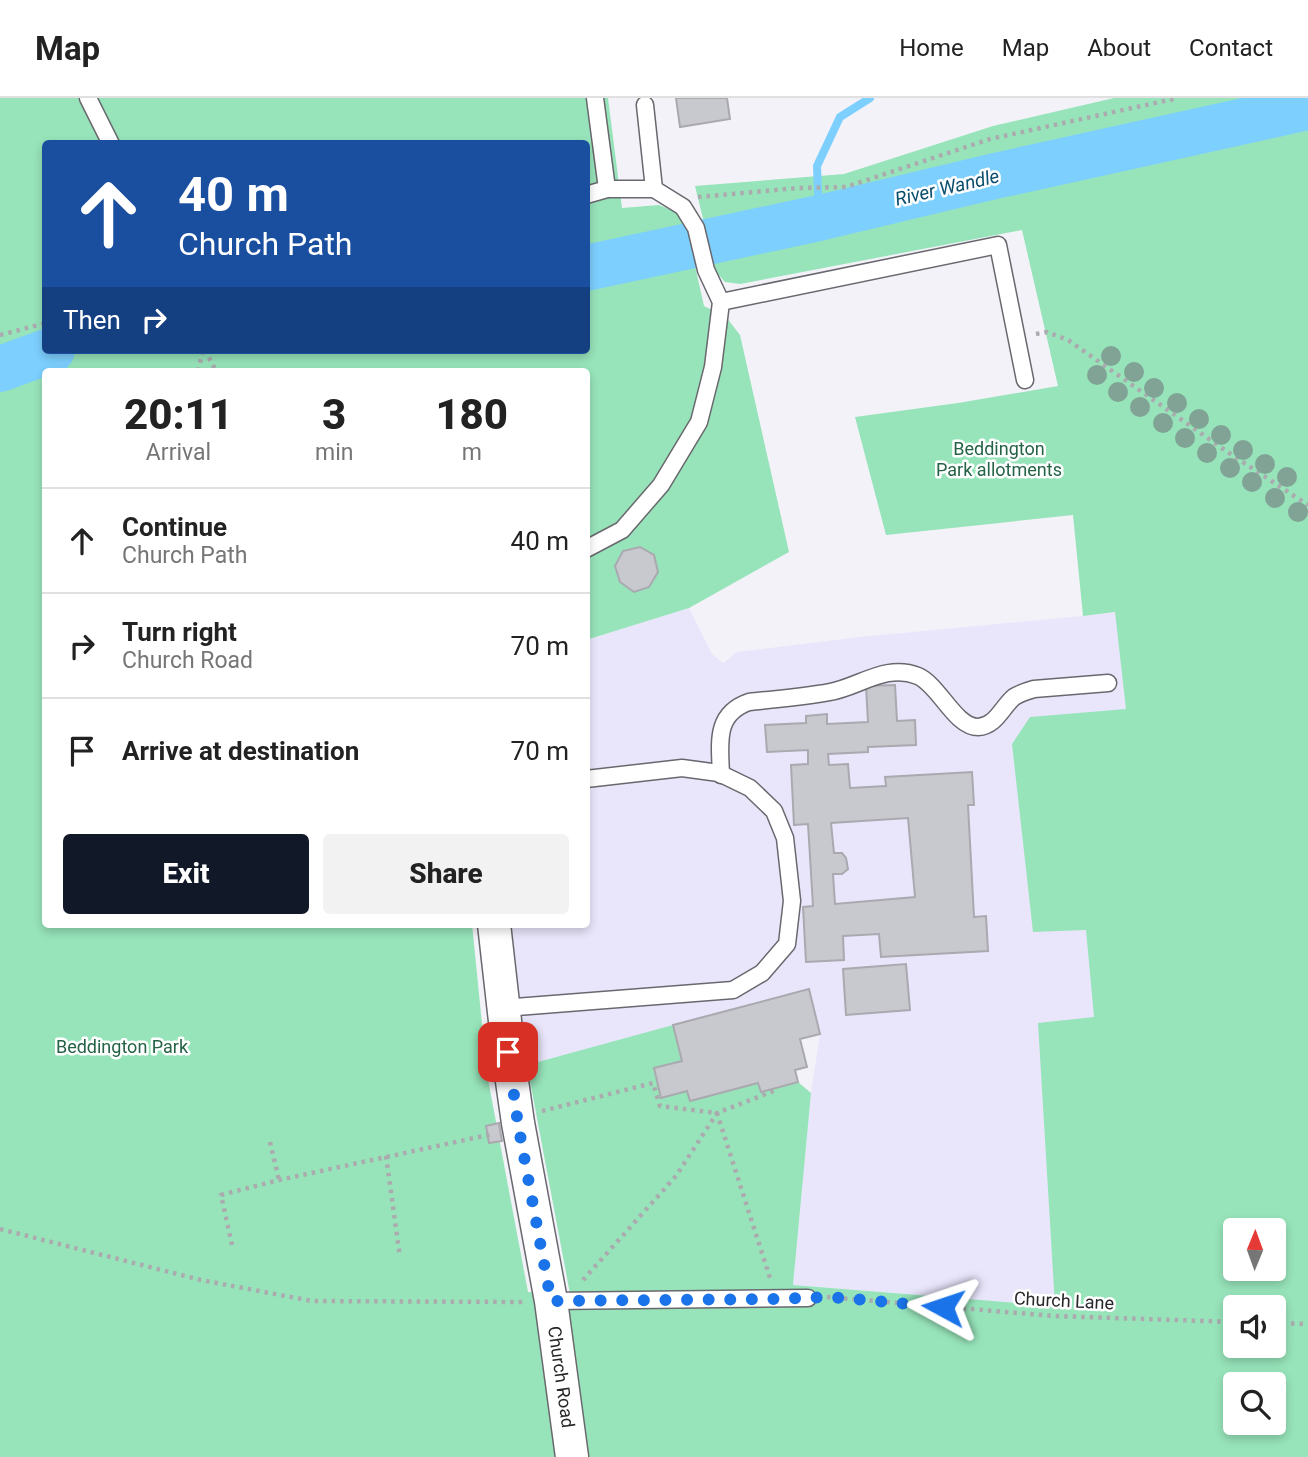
<!DOCTYPE html>
<html lang="en">
<head>
<meta charset="utf-8">
<style>
	body { margin:0; font-family:Roboto,sans-serif; background:#f2f2f2; color:#222; height:100vh; display:flex; flex-direction:column; font-size:26px; white-space:nowrap }
	* { box-sizing:border-box; margin:0 }
	p { font-size:23px; color:#767676 }
	.icon { flex:none; width:38px; height:38px; fill:none; stroke:currentColor; stroke-width:2; stroke-linecap:round; stroke-linejoin:round }
	.map { position:relative; flex:1; overflow:hidden }
	.sheet { position:absolute; left:42px; top:270px; width:548px; height:560px; display:flex; flex-direction:column; background:#fff; border-radius:7px; box-shadow:0 4px 10px #0003 }
	.sheet>* { flex:none }
	.top-card { position:absolute; left:42px; top:42px; width:548px; height:214px; border-radius:7px; box-shadow:0 4px 10px #0003; background:#1a4fa0; color:#fff; overflow:hidden }
	.needle { width:46px; rotate:1deg }
	.fabs { position:absolute; left:1223px; top:1120px; display:grid; gap:14px }
	.fabs a { display:grid; place-items:center; width:63px; height:63px; border-radius:7px; background:#fff; box-shadow:0 4px 10px #0003; font-size:35px }
	.pin { position:absolute; display:grid; place-items:center; width:60px; height:60px; color:#fff; margin:-30px; border-radius:14px; box-shadow:0 4px 10px #0006 }
	.me { position:absolute; width:77px; margin:-38px; rotate:275deg; stroke-linejoin:round; filter:drop-shadow(0 0 5px #0008) }
	.turn { display:flex; align-items:center; gap:24px; height:147px; padding:0 21px; font-size:32px }
	.turn .icon { width:91px; height:91px; stroke-width:2.5 }
	.turn b { display:block; font-size:49px; line-height:60px }
	.then { display:flex; align-items:center; height:66px; padding:0 21px; background:#0003; gap:14px; font-size:26px }
	.eta { display:flex; justify-content:space-evenly; align-items:center; height:119px; text-align:center }
	.eta b { font-size:42px; font-weight:800; line-height:49px }
	.cta { display:flex; gap:14px; margin-top:auto; padding:14px 21px }
	.cta a { flex:1; height:80px; border-radius:7px; background:#111827; color:#fff; font-size:28px; font-weight:800; line-height:80px; text-align:center }
	.cta a+a { background:#f2f2f2; color:#222 }
	ul { padding:0; list-style:none }
	li { display:flex; align-items:center; gap:21px; height:105px; padding:0 21px; border-top:2px solid #e0e0e0 }
	li div { flex:1 }
	li b { display:block; font-size:26px }
	li em { font-style:normal }
	header { display:flex; align-items:center; gap:42px; box-sizing:border-box; height:98px; padding:0 35px; background:#fff; border-bottom:2px solid #e0e0e0 }
	header strong { font-size:33px }
	nav { display:flex; gap:38px; margin-inline-start:auto; font-size:24px }
	.map>svg:first-child { display:block }
	.education { fill:#e9e6fc; fill-rule:evenodd }
	.green { fill:#97e4ba; fill-rule:evenodd }
	.lines { fill:none; stroke-linecap:round; stroke-linejoin:round }
	.stream { stroke:#7dcffe; stroke-width:8 }
	.river { stroke:#7dcffe; stroke-width:46 }
	.building { fill:#c8c8cf; stroke:#a9a9af; stroke-width:2; fill-rule:evenodd }
	.lane-casing { stroke:#69686e; stroke-width:19 }
	.street-casing { stroke:#69686e; stroke-width:35 }
	.path { stroke:#abaaaf; stroke-width:4.5; stroke-dasharray:3.5 5; stroke-linecap:butt }
	.lane { stroke:#fff; stroke-width:16 }
	.street { stroke:#fff; stroke-width:32 }
	.tree { fill:#81a396 }
	.route { stroke:#1a73e8; stroke-width:12; stroke-dasharray:0 21.6 }
	.labels { text-anchor:middle; stroke-width:5; stroke-linejoin:round; paint-order:stroke }
	.park-label { font-size:18px; fill:#256346; stroke:#fff }
	.street-label { font-size:18px; fill:#28272a; stroke:#fff }
	.water-label { font-size:19px; font-style:italic; fill:#0b4e6d; stroke:#fff }
</style>
</head>
<body>
<header>
<strong>Map</strong>
<nav><a>Home</a><a>Map</a><a>About</a><a>Contact</a></nav>
</header>
<div class="map">
<svg width="1308" height="1359" viewBox="0 0 1308 1359">
	<rect width="100%" height="100%" fill="#f2f2f8"/>
	<path class="education" d="M1308,491L1274,1209L1056,1208L793,1187L811,995L820,936L809,891L527,967L508,826H586V542L689,510L712,556L723,565L737,554L860,539L1083,518ZM1236,1132H1274V1171H1236Z"/>
	<path class="green" d="M0,0H608L622,110L659,107L678,115L686,128L704,208L726,219L740,237L789,454L689,510L586,542V273H46V826H472L487,976L528,1194L570,1196L527,967L673,927L682,963L654,970L661,1000L687,993L758,985L761,994L798,984L811,995L793,1187L1055,1208L1038,925L1094,919L1086,832L1033,834L1012,646L1030,619L1126,611L1115,514L1083,518L1073,417L886,437L855,319L958,305L1058,288L1022,132L740,186L725,184L716,174L695,88L844,76L993,28L1114,0H1308V1359H0ZM46,46H586V252H46ZM1236,1132H1274V1171H1236ZM1236,1209H1274V1248H1236ZM1236,1286H1274V1325H1236Z"/>
	<g class="lines">
		<polyline class="stream" points="819,120 817,68 840,19 870,0"/>
		<g class="river">
			<polyline points="586,170 819,120 995,78 1308,9"/>
			<polyline points="0,271 52,252"/>
		</g>
	</g>
	<g class="building">
		<polygon points="676,0 727,0 730,21 680,29"/>
		<polygon points="640,449 654,457 658,474 649,489 634,494 620,484 615,468 623,453"/>
		<path d="M895,587L897,623L915,622L916,647L868,649V654L828,656L829,667L848,666L850,690L886,688L885,679L972,674L974,707H968L974,819L986,818L988,853L881,859L879,836L843,838L844,862L806,864L803,809L813,808L808,726L794,727L791,667L808,666V652L767,654L765,627L806,625V618L827,616V626L868,624L866,588ZM908,720L915,799L835,806L833,776H842L848,771L846,760L842,755H834L831,725Z"/>
		<polygon points="906,866 910,912 846,917 843,871"/>
		<polygon points="809,891 820,936 800,941 807,969 795,972 798,984 761,994 758,985 690,1003 687,993 661,1000 654,970 682,963 673,927"/>
		<polygon points="499,1025 502,1043 489,1045 486,1028"/>
	</g>
	<g class="lines">
		<defs>
			<g id="lane">
				<polyline points="88,0 111,46"/>
				<polyline points="595,0 607,91"/>
				<polyline points="645,7 654,91"/>
				<polyline points="586,97 607,91 654,91 683,109 696,130 706,172 721,204 713,269 699,324 661,387 622,432 586,451"/>
				<polyline points="721,204 998,147 1025,282"/>
				<path d="M721,677C720,646 714,616 749,604C776,601 803,599 830,594C859,589 886,565 918,578C939,587 955,629 978,629C996,628 1002,609 1014,599C1020,595 1027,593 1034,591L1108,585"/>
				<polyline points="503,910 733,892 762,875 787,846 792,803 785,740 774,713 750,690 719,675 682,670 586,681"/>
				<polyline points="551,1203 808,1200"/>
			</g>
			<polyline id="street" points="494,826 511,976 518,1025 551,1203 572,1359"/>
		</defs>
		<use href="#lane" class="lane-casing"/>
		<use href="#street" class="street-casing"/>
		<g class="path">
			<polyline points="698,99 798,90 846,89 990,41 1178,0"/>
			<polyline points="1036,236 1047,234 1068,242 1229,355 1308,407"/>
			<polyline points="0,237 46,225"/>
			<polyline points="205,252 216,273"/>
			<polyline points="198,273 203,252"/>
			<polyline points="542,1013 653,985 660,1008 717,1015 770,1180"/>
			<polyline points="270,1044 279,1082"/>
			<polyline points="386,1058 400,1159"/>
			<polyline points="0,1131 201,1182 312,1203 523,1204"/>
			<polyline points="232,1147 221,1097 279,1082 493,1036"/>
			<polyline points="583,1182 676,1078 717,1015 776,992"/>
			<polyline points="827,1199 1054,1218 1236,1224"/>
			<polyline points="1274,1225 1308,1226"/>
		</g>
		<use href="#lane" class="lane"/>
		<use href="#street" class="street"/>
	</g>
	<g class="tree">
		<circle cx="1111" cy="258" r="10"/>
		<circle cx="1134" cy="274" r="10"/>
		<circle cx="1097" cy="277" r="10"/>
		<circle cx="1154" cy="290" r="10"/>
		<circle cx="1118" cy="294" r="10"/>
		<circle cx="1177" cy="305" r="10"/>
		<circle cx="1140" cy="309" r="10"/>
		<circle cx="1199" cy="321" r="10"/>
		<circle cx="1163" cy="325" r="10"/>
		<circle cx="1221" cy="337" r="10"/>
		<circle cx="1185" cy="340" r="10"/>
		<circle cx="1243" cy="352" r="10"/>
		<circle cx="1207" cy="355" r="10"/>
		<circle cx="1265" cy="366" r="10"/>
		<circle cx="1230" cy="370" r="10"/>
		<circle cx="1287" cy="379" r="10"/>
		<circle cx="1252" cy="384" r="10"/>
		<circle cx="1275" cy="400" r="10"/>
		<circle cx="1298" cy="414" r="10"/>
	</g>
	<g class="lines">
		<polyline class="route" points="508,954 518,1026 551,1203 776,1201 831,1199 943,1209"/>
	</g>
	<g class="labels">
		<g class="park-label">
			<text x="999" y="357">Beddington<tspan x="999" dy="21">Park allotments</tspan></text>
			<text x="122" y="955">Beddington Park</text>
		</g>
		<g class="street-label">
			<text transform="translate(1064 1203) rotate(3)" y="6">Church Lane</text>
			<text transform="translate(561 1279) rotate(82)" y="6">Church Road</text>
		</g>
		<g class="water-label">
			<text transform="translate(947 89) rotate(-13)" y="7">River Wandle</text>
		</g>
	</g>
</svg>
<div class="fabs">
<a><svg class="needle" viewBox="-14 -14 28 28"><path d="M0-13l5 13h-10z" fill="#e53935"/><path d="M0 13l5-13h-10z" fill="#767676"/></svg></a>
<a><svg class="icon" aria-label="sound" viewBox="0 0 24 24"><path d="M4 9h4l5-4v14l-5-4H4zM17 9q2 3 0 6"/></svg></a>
<a><svg class="icon" aria-label="search" viewBox="0 0 24 24"><circle cx="10" cy="10" r="6"/><path d="M15 15l6 6"/></svg></a>
</div>
<div class="pin" style="left:508px;top:954px;background:#d93025"><svg class="icon" aria-label="arrive" viewBox="0 0 24 24"><path d="M6 21V4h12l-3 4 3 4H6"/></svg></div>
<svg class="me" style="left:943px;top:1209px" viewBox="-20 -20 40 40"><path d="M0-17L14 15 0 8-14 15z" fill="#1a73e8" stroke="#fff" stroke-width="4"/></svg>
<div class="top-card">
<div class="turn"><svg class="icon" aria-label="ahead" viewBox="0 0 24 24"><path d="M12 20V5M6 11l6-6 6 6"/></svg><div><b>40 m</b>Church Path</div></div>
<div class="then">Then<svg class="icon" aria-label="right" viewBox="0 0 24 24"><path d="M7 20v-9h11M14 6l5 5-5 5"/></svg></div>
</div>
<section class="sheet">
<div class="eta">
<div><b>20:11</b><p>Arrival</p></div>
<div><b>3</b><p>min</p></div>
<div><b>180</b><p>m</p></div>
</div>
<ul>
<li><svg class="icon" aria-label="ahead" viewBox="0 0 24 24"><path d="M12 20V5M6 11l6-6 6 6"/></svg><div><b>Continue</b><p>Church Path</p></div><em>40 m</em></li>
<li><svg class="icon" aria-label="right" viewBox="0 0 24 24"><path d="M7 20v-9h11M14 6l5 5-5 5"/></svg><div><b>Turn right</b><p>Church Road</p></div><em>70 m</em></li>
<li><svg class="icon" aria-label="arrive" viewBox="0 0 24 24"><path d="M6 21V4h12l-3 4 3 4H6"/></svg><div><b>Arrive at destination</b></div><em>70 m</em></li>
</ul>
<div class="cta"><a>Exit</a><a>Share</a></div>
</section>
</div>
</body>
</html>
